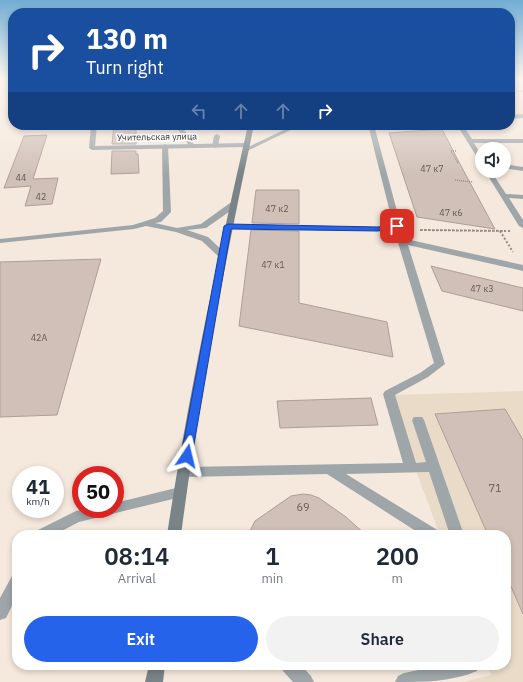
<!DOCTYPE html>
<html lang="en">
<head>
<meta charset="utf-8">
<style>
	body { margin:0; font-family:"IBM Plex Sans",sans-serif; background:#f2f2f3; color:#1f2937; height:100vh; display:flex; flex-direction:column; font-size:15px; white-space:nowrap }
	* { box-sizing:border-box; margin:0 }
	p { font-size:13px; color:#747a83 }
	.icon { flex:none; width:22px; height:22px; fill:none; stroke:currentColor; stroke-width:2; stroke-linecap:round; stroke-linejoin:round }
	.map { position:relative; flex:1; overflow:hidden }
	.drawer { position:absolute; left:12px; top:530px; width:499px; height:140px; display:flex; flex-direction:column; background:#fff; border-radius:16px; box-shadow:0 2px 6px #0003 }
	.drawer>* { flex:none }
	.guide { position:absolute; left:8px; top:8px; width:507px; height:122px; border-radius:16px; box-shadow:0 2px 6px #0003; background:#1a4fa0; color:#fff; overflow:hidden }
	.buttons { position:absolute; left:475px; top:142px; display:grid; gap:8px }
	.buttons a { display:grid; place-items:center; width:36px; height:36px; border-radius:50%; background:#fff; box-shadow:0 2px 6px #0003; font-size:20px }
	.speed { position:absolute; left:12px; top:466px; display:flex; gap:8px; font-size:20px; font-weight:700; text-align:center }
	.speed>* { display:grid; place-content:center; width:52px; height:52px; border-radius:50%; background:#fff; box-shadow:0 2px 6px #0003; line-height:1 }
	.speed small { font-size:10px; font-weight:400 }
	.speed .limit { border:6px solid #d22; background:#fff; color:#111 }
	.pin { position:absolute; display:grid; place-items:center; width:34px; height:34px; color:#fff; margin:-17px; border-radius:8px; box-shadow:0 2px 6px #0006 }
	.me { position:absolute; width:44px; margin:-22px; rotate:10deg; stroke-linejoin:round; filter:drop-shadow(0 0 3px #0008) }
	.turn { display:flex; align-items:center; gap:14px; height:84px; padding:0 12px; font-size:18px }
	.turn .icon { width:52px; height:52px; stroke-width:2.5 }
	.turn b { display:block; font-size:28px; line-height:34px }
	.lanes { display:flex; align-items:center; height:38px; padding:0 12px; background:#0003; justify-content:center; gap:20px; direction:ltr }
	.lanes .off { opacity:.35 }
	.eta { display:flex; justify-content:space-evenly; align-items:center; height:68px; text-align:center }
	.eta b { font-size:24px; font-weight:600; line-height:28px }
	.button { display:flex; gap:8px; margin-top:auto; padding:8px 12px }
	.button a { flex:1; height:46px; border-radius:24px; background:#2563eb; color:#fff; font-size:16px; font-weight:600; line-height:46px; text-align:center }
	.button a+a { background:#f2f2f3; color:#1f2937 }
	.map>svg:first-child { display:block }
	.commercial { fill:#eadbc9 }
	.built { fill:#f0ddcb }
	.building { fill:#d0c0b8; stroke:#ae9e96 }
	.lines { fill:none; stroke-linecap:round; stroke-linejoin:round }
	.path-far1 { stroke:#968d84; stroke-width:1.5; stroke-dasharray:1 1; stroke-linecap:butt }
	.path { stroke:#968d84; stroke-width:2; stroke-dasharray:2 2; stroke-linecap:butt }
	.service { fill:#9ea6a9; fill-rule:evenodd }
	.minor { fill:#9ea6a9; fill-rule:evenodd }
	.secondary { fill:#798488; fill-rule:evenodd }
	.route { fill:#2563eb; stroke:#184099 }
	.labels { text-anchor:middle; stroke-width:3.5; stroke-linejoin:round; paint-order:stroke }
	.far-street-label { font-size:9px; fill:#3d3833; stroke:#fff }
	.number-label { font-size:9px; fill:#625a54 }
	.near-number-label { font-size:11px; fill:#625a54 }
</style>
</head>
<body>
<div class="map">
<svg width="523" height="682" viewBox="0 0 523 682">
	<rect width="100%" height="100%" fill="#f5e8dc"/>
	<polygon class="commercial" points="523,391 523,682 463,682 491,675 488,665 506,665 506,535 440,535 409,452 392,395"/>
	<polygon class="built" points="510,78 523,78 523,115 510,116"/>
	<g class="building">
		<polygon points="114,125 136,125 136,144 112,144"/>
		<polygon points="442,129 461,166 495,229 417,217 389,133"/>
		<polygon points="47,135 33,179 58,178 52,204 25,206 31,186 4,188 24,136"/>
		<polygon points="112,151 136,151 136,154 138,154 139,173 111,174"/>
		<polygon points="256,190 299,190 299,224 252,223"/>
		<polygon points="251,230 299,231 299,303 387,322 393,357 239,326"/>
		<polygon points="101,259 57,415 0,417 0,262"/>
		<polygon points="431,266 523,288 523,311 442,291"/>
		<polygon points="371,398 378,425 280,428 277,401"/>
		<polygon points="505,409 523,440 523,614 506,575 506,535 488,535 435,414"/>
		<polygon points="303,494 311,495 319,498 346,517 366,535 248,535 255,521 291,496"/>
	</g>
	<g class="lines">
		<g class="path-far1">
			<polyline points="510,92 523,91"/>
			<polyline points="456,151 451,151 458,163"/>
			<polyline points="455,180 473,182"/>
			<polyline points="420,230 503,231"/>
		</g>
		<g class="path">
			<polyline points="420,230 511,231"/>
			<polyline points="500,231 513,252"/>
		</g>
		<g class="service">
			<polygon points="523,114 523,118 510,119 510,115"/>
			<polygon points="175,125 181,125 195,146 194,147 190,147"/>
			<polygon points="294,125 301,125 247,151 242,150"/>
			<polygon points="368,125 374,125 401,226 406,239 523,265 523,271 408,245 445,364 428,377 395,395 416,463 426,462 412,420 414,417 422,417 424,420 464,535 450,535 429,472 346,474 439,531 441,535 422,535 327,474 184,477 179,475 178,472 179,469 184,467 403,463 383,394 385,391 420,373 434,363 394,229 378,231 228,228 224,226 228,224 378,227 393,224"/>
			<polygon points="457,125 463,125 472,139 523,139 523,143 474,143 482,156 482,163 480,162"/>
			<polygon points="217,134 220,136 218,146 215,148 212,146 214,136"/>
			<polygon points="165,144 168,146 171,212 161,222 155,223 177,228 201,224 230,203 236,203 236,207 206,228 187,230 208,237 225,253 226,255 225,257 219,257 202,241 176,232 146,226 134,229 0,243 0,239 133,225 155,218 163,211 162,146"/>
			<polygon points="504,164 523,167 523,171 504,168"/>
			<polygon points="485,171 491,171 506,194 523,195 523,199 509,198 523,220 523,228 519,226"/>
			<polygon points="180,487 185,488 187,492 185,496 79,522 54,535 34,535 36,531 76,511 86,509 115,509 115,503"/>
			<polygon points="17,574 17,596 6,618 0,620 0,598 12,576"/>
			<polygon points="281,665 301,665 311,676 314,682 293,682 283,671"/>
			<path d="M443,665H479L477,671C451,682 424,682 395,682L398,676L404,673Z"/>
		</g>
		<polygon class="minor" points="91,125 97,125 95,146 246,143 249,145 246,147 92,150 89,148"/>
		<g class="secondary">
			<path d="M248,125H254C225,261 199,397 181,535H167C188,397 217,261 248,125Z"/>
			<polygon points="149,665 165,665 163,682 145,682"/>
		</g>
	</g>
	<linearGradient id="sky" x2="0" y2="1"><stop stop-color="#72add4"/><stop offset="0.45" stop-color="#faf5ef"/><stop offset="1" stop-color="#faf5ef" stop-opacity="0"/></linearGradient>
	<rect width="523" height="174" fill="url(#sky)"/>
	<polygon class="route" points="228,224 378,227 397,224 400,226 378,231 231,229 192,456 191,459 187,460 183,459 181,456 224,226"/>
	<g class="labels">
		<g class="far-street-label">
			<text transform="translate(157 137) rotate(-1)" y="3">Учительская улица</text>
		</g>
		<g class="number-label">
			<text x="432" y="172">47 к7</text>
			<text x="21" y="181">44</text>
			<text x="41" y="200">42</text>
			<text x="277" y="212">47 к2</text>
			<text x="451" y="216">47 к6</text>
			<text x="273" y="268">47 к1</text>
			<text x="482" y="292">47 к3</text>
			<text x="39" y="341">42А</text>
		</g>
		<g class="near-number-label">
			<text x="495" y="492">71</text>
			<text x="303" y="511">69</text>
		</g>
	</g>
</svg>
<div class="buttons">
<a><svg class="icon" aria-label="sound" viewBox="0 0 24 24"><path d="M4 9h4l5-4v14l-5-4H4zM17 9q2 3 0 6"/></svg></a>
</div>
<div class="speed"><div>41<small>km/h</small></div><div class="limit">50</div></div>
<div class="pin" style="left:397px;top:226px;background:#d93025"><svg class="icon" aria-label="arrive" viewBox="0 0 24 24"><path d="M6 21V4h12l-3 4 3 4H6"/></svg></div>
<svg class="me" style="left:187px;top:456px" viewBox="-20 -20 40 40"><path d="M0-17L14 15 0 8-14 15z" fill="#2563eb" stroke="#fff" stroke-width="4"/></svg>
<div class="guide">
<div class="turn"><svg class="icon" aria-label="right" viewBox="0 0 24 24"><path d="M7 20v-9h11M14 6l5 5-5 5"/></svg><div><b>130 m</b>Turn right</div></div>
<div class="lanes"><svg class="icon off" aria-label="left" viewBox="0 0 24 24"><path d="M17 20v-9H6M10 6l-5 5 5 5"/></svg><svg class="icon off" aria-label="ahead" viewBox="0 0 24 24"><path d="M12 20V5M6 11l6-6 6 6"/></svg><svg class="icon off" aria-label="ahead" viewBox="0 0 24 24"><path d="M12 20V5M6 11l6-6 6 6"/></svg><svg class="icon" aria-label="right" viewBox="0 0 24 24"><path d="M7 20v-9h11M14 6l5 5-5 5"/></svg></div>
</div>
<section class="drawer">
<div class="eta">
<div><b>08:14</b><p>Arrival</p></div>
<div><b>1</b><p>min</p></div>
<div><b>200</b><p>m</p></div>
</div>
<div class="button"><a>Exit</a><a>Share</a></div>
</section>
</div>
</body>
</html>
